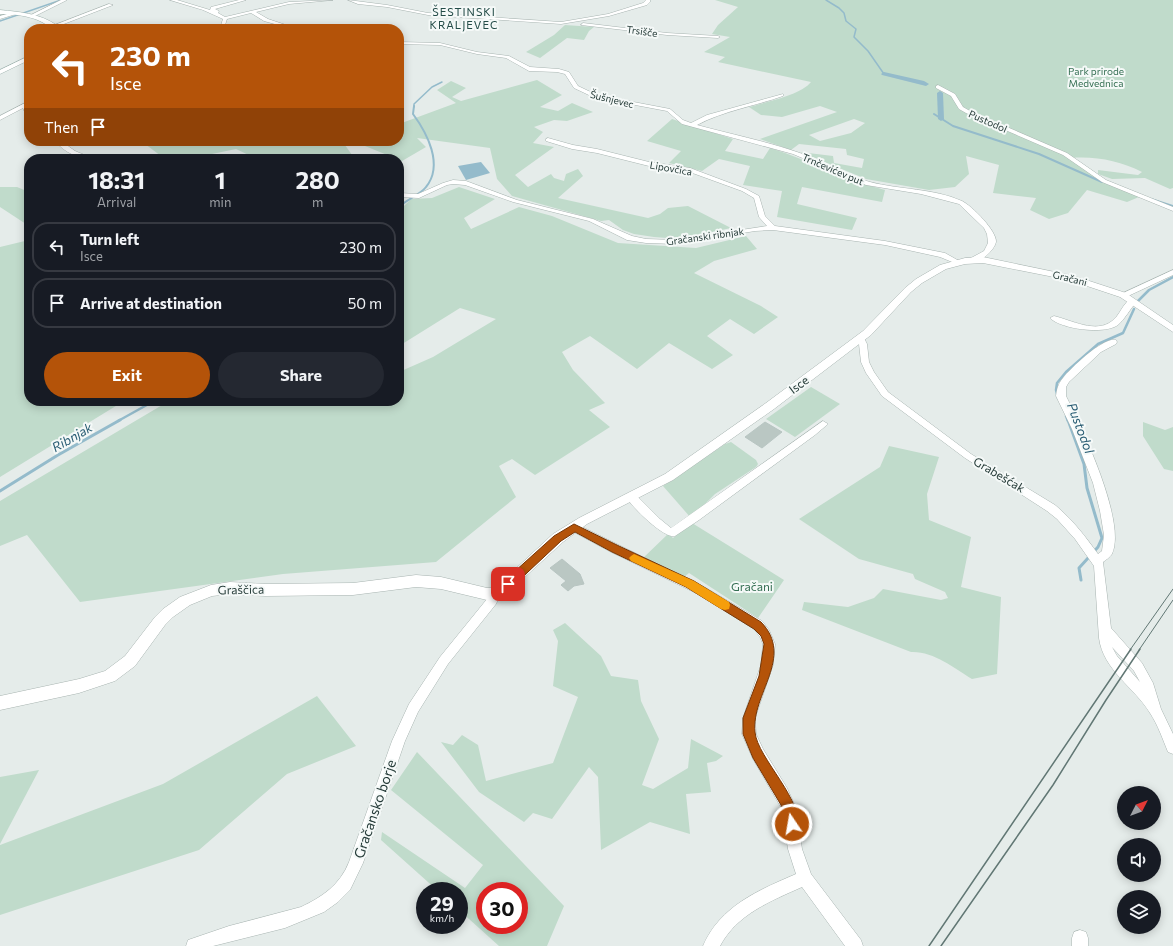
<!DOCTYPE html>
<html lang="en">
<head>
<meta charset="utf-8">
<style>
	body { margin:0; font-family:Commissioner,sans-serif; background:#242831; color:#f1f3f6; height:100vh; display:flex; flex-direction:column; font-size:15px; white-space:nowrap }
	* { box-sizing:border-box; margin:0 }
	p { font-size:13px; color:#9ea1a6 }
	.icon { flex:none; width:22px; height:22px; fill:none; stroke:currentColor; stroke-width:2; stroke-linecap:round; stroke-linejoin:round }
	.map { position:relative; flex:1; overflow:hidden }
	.panel { position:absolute; left:24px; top:154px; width:380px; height:252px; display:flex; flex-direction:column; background:#171b24; border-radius:16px; box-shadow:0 2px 10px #0003 }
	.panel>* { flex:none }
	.banner { position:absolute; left:24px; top:24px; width:380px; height:122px; border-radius:16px; box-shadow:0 2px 10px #0003; background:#b45309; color:#fff; overflow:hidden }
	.needle { width:26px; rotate:48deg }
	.tools { position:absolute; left:1117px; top:786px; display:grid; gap:8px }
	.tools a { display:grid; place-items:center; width:44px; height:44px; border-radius:50%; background:#171b24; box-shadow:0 2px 10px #0003; font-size:20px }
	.speed { position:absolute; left:416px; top:882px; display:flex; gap:8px; font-size:20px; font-weight:700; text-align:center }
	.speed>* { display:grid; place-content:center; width:52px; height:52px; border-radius:50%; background:#171b24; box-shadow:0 2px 10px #0003; line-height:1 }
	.speed small { font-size:10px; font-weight:400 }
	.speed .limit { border:6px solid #d22; background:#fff; color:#111 }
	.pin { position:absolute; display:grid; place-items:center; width:34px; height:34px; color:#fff; margin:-17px; border-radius:8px; box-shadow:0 2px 6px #0006 }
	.me { position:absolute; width:44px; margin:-22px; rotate:348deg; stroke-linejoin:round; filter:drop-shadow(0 0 3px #0008) }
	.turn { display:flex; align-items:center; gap:14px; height:84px; padding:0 20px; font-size:18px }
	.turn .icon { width:52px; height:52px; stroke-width:2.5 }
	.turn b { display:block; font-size:28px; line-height:34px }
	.then { display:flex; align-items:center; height:38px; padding:0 20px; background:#0003; gap:8px; font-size:15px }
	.eta { display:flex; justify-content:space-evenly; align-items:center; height:68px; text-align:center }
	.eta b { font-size:24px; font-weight:700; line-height:28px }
	.primary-button { display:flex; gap:8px; margin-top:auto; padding:8px 20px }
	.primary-button a { flex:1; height:46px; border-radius:24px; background:#b45309; color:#fff; font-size:16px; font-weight:700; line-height:46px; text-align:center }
	.primary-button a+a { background:#242831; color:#f1f3f6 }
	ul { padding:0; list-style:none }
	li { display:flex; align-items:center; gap:12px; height:50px; margin:0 8px 6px; padding:0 12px; border:2px solid #363941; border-radius:16px }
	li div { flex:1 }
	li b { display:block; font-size:15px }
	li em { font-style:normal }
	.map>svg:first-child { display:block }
	.green { fill:#c0dbcb; fill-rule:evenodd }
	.water { fill:#94bbcb }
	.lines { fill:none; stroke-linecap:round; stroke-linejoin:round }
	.stream-far3 { stroke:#94bbcb; stroke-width:1.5 }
	.stream-far2 { stroke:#94bbcb; stroke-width:2 }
	.stream-far1 { stroke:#94bbcb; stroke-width:2.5 }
	.stream { stroke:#94bbcb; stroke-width:3 }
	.canal { fill:#94bbcb; fill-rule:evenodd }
	.building { fill:#bac7c3; stroke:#b8c5c2 }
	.minor-casing { stroke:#a8b4b1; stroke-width:1 }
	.tertiary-casing { stroke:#a8b4b1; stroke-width:1 }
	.secondary-casing { stroke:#a1b4b0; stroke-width:1 }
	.minor { fill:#fff; fill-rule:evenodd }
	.tertiary { fill:#fff; fill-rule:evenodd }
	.secondary { fill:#fff; fill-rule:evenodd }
	.tram-far1 { stroke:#617774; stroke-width:1 }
	.tram { stroke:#617774; stroke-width:1.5 }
	.route { fill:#b45309; stroke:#753606 }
	.slow { fill:#f59e0b }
	.labels { text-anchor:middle; stroke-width:4; stroke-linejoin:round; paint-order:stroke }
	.far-street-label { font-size:10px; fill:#263c39; stroke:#f5f9f8 }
	.far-park-label { font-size:10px; fill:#356f53; stroke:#f5f9f8 }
	.far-neighbourhood-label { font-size:11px; letter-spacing:1px; fill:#244c48; stroke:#f5f9f8 }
	.street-label { font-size:12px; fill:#263c39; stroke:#f5f9f8 }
	.park-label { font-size:12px; fill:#356f53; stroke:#f5f9f8 }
	.water-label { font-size:13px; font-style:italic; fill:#275b72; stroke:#f5f9f8 }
	.near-street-label { font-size:14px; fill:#263c39; stroke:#f5f9f8 }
</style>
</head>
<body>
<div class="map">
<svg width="1173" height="946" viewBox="0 0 1173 946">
	<rect width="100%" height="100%" fill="#e5ecea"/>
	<g class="green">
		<path d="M715,0H1173V188L1170,189L1145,178L1112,179L1098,174V170L1138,175L1142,172C1120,161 1096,156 1071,158L1106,183L1139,197L1127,202L1087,190L1068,213L1049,219L1030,210L1036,198L993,193L999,165L966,156L969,174L955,187L929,190L866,179L800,152L833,156L834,163L862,168L864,159L847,155L846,149L799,144L791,150L760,139L837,112L820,106L782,117L761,115L749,107C766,102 801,95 811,82L718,62L725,57L704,52L730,37L712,34L718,25L738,7ZM854,119L865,123L851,133L820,141L809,135Z"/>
		<polygon points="565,25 594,27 589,31 584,40 567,38 540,58 526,52 554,35"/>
		<polygon points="537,80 562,95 540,107 558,111 572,103 593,112 567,121 554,120 534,127 543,132 533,143 554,147 515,175 528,187 551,174 554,178 564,181 566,174 578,169 583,176 558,198 648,218 660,214 668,208 688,206 731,228 680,239 654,237 634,234 623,230 609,220 601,221 512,196 497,179 490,148 417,138 426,147 402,161 365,146 361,141 399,141 399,124 456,103 437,90 451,81 466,88 452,97 461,101"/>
		<path d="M672,119L733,139L725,151L763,159L770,148C809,160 845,180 885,190L882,202L802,187L797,204L857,218L852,230L777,217L782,191L743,185L750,166L719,159L702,171L669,163L681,151L647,141Z"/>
		<polygon points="133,141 342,141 355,159 257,159 236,149 188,159 165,159 145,144"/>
		<polygon points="0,187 17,187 29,192 29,226 0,207"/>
		<polygon points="459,187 495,199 464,218 471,229 519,207 552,216 618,243 696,248 746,236 757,249 714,261 694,273 761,306 778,317 754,334 730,319 707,336 733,355 712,369 669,343 637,369 590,336 562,352 573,370 605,403 589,410 610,427 535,475 512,459 499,466 516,497 436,562 283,574 80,602 27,535 0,546 0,501 169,401 399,401 399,372 433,357 496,319 460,308 399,346 399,211 411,199 432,198"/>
		<polygon points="29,240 29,401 124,401 0,477 0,247"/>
		<polygon points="811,387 840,404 795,437 766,419"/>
		<polygon points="1143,422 1165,430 1173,427 1173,471 1164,469 1143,436"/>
		<polygon points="731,442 756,460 758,464 756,467 715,494 691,518 663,486 725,444"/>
		<path d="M889,446L939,457L927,494L929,520L971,537L961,587L1001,597L997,674L972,679C954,668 933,651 911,652L802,610L804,602L848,607L874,598L883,589L941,600L948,598L945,592L915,579L913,574L859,559L799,519L880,467Z"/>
		<polygon points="692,523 784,580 758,618 689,573 684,577 642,559 668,534 673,538"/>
		<polygon points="565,623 601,656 611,676 638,680 641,701 659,739 642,785 653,789 688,768 691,739 723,756 716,761 707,763 711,792 686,794 690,834 650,822 601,850 598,777 589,767 552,819 533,813 524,822 479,792 441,742 453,745 462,735 478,745 486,781 553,763 578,697 553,686 558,641 553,630"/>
		<polygon points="317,696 356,746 287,774 199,850 0,915 0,845 163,784"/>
		<path d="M417,752L564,906L547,946H499L459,910V891H438L381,840L382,832L465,888L483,865L391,790ZM485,891H519V925H485Z"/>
		<polygon points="39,770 0,844 0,777"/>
	</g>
	<polygon class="water" points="481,162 490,173 466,180 458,166"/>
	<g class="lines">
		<g class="stream-far3">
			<polyline points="826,0 839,8 844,13 846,21 856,29 854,37 868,51 884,74"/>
			<polyline points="0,21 61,0"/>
			<polyline points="414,107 414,104 432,87 442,82"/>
		</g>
		<g class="stream-far2">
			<polyline points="934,114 953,126 1039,154 1102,182"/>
			<polyline points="1151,199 1173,206"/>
			<path d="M399,207C406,200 421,194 426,187C444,165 427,133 413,114L414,106"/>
		</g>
		<g class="stream-far1">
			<polyline points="1138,301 1149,290 1173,277"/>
			<polyline points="1058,398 1056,390 1057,383 1066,372 1098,344 1123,333 1134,309"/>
			<polyline points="1066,416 1068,421"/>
			<polyline points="118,421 154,401"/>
		</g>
		<g class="stream">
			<polyline points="1068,420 1084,464 1087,488 1102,538 1098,547 1079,568 1081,580"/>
			<polyline points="0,491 58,455 120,420"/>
		</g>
		<g class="canal">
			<polygon points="884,72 924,81 929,84 926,86 882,75 881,74"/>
			<polygon points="940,91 943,93 944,119 941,121 938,119 937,93"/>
		</g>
	</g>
	<g class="building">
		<polygon points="765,422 782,432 762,448 745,437"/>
		<polygon points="562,559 580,574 584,584 574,586 568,591 561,585 566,581 550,568"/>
	</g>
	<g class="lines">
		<defs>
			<g id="minor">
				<polygon points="61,0 67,0 33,17 29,16"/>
				<polygon points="170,0 177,0 210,10 211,7 239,0 246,0 215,9 219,11 218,13 225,17 289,2 333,0 289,4 256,12 268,19 289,26 289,28 264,21 251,13 227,19 225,25 229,29 224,29 221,25 223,19 203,10"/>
				<polygon points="348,0 387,5 428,13 561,22 608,14 643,3 646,0 650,0 650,2 647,5 609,16 561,24 428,15 387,7 358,4"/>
				<polygon points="109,4 113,5 56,27 52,26"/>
				<polygon points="14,12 16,14 0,19 0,16"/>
				<polygon points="583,23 667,33 718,36 720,37 718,38 667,35 581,25"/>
				<path d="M399,42L440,43L477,52L509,56L530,67L559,69L569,72L578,86L597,95L670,109L683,120L691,123L707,115L783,94V96C755,106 723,111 697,125C730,134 765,141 797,152C821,160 846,176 870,182C900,190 933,188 962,201C972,206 997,231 996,242C994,251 980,263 971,262V258L984,251L988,243L987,234L984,228L959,204L921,194L866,185L793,154L682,124L667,111L593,97L574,88L565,74L557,72L529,71L506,58L477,54L440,45L399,44Z"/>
				<polygon points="938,85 955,94 963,107 970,111 1067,153 1106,180 1173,207 1173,211 1102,182 1063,155 966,113 959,109 951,96 936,88 936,86"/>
				<polygon points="29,101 29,117 26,115 23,108 0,120 0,116"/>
				<polygon points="548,138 573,145 597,149 649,162 690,168 746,189 759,196 765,216 775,226 885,241 945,253 961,262 957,264 940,257 885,245 773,230 755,231 676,244 646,243 627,240 589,221 513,202 465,185 453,184 447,185 419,198 399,197 399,193 418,194 443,183 453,180 466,181 517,200 593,219 632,236 646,239 676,240 767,226 759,217 754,198 742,191 687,171 649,166 597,153 572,149 546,141 546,139"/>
				<path d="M55,141H61L75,151L94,159C79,159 65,153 55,141Z"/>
				<polygon points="1173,270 1173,275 1126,297 1120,297 1119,295"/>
				<path d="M1130,299H1133L1137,301C1131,308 1124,320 1118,325C1104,335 1061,329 1050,318L1054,316C1071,320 1096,334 1112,321C1120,315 1122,305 1130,299Z"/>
				<path d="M860,335L863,336L867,344L869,362L874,372L888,392L971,454L1055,505C1072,519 1085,536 1098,554L1102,551L1104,535L1100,511L1093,483L1072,429L1056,396C1057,389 1058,384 1063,378C1071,368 1103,337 1116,340L1117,342L1116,344L1101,352L1069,382L1066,387V396C1081,426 1127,522 1112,554C1110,557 1106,560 1103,562L1111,628L1142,663L1153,683L1161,709L1173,734V754L1168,752C1163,740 1158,725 1150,713C1135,688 1103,670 1099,638L1094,566L1075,539L1057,519L1047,511L965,458L882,396L866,373L861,362L859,344L856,338ZM1112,647L1134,671L1140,682L1117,656Z"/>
				<path d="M823,421L828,424L815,435L699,520L675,536C664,539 632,507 626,497L627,494H635L660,519L671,528Z"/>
				<path d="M574,523L706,588L762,621L769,630L775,644L773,665L755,718L756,734L763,749L787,788L796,808L802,849L811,874L861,940L863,946H845L802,887C771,901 737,914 720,946H703C720,906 759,890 796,874L788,849L782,809L753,759L742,734L743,718L761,665L763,644L760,637L754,629L698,594L611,552L570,530L569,527L570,524Z"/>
				<path d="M494,590L498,592L500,595L496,604L448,664L418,712L405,741L363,863L350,890L338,902L324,912L285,928L213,946H186L188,940L229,926L301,907C322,897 340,885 349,862L392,741L409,704L440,657L487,599L490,592Z"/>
				<polygon points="1080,930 1086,932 1088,938 1088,946 1072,946 1072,938 1074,932"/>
			</g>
			<polygon id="tertiary" points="983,257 1074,276 1126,293 1173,325 1173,332 1120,297 1069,280 983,263 965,264 946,269 922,283 911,292 871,335 774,409 673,480 587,524 563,542 503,597 487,600 441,589 416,587 353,595 265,596 230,594 212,596 190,605 173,617 165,625 135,666 115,681 79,693 0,710 0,696 79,679 105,671 125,656 155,617 163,609 180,597 211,585 230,582 265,584 353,583 416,575 441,577 487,588 495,588 553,534 579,518 665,474 766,403 863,331 905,288 916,279 940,265 965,258"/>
			<g id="secondary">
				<path d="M0,10C21,12 45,14 61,29C51,29 44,22 35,19C23,15 12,14 0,14Z"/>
				<polygon points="29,56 29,60 0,74 0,70"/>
			</g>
		</defs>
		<use href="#minor" class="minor-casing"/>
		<use href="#tertiary" class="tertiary-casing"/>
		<use href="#secondary" class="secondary-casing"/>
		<use href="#minor" class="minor"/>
		<use href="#tertiary" class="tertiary"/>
		<use href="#secondary" class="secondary"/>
		<g class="tram-far1">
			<polyline points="1130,650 1173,589"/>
			<polyline points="1139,650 1173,600"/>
		</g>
		<g class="tram">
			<polyline points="929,946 1131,649"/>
			<polyline points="941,946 1053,785 1106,700 1140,649"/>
		</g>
	</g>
	<path class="route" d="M574,524L619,546L694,581L761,622C795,657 751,694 755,732C757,758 807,803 796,829L792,831L787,829L781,805L753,758L743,734V718L759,676L764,644L761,636L754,629L686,587L612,552L575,532L561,541L512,587L508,588L504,587L503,584L504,581L554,536Z"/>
	<polygon class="slow" points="634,554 694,581 729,602 730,605 729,609 725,610 721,609 686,587 631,561 629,558 631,556"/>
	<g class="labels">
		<g class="far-street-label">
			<text transform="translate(642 31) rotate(8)" y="4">Trsišče</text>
			<text transform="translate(612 99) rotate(14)" y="4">Šušnjevec</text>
			<text transform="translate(988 121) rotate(24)" y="4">Pustodol</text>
			<text transform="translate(671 168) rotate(10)" y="4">Lipovčica</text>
			<text transform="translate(833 169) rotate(23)" y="4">Trnčevićev put</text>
			<text transform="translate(705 236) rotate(-8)" y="4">Gračanski ribnjak</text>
			<text transform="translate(1070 278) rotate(14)" y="4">Gračani</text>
		</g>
		<g class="far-park-label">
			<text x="1096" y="75">Park prirode<tspan x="1096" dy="12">Medvednica</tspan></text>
		</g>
		<g class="far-neighbourhood-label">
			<text x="464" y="16">ŠESTINSKI<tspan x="464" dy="13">KRALJEVEC</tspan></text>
		</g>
		<g class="street-label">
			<text transform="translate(799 385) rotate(-37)" y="4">Isce</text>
			<text transform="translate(999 475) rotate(31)" y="4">Grabešćak</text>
			<text transform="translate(241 590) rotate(-1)" y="4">Graščica</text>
		</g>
		<g class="park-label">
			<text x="752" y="591">Gračani</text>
		</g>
		<g class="water-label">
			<text transform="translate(1081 428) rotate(69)" y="5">Pustodol</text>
			<text transform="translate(72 437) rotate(-30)" y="5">Ribnjak</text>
		</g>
		<g class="near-street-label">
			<text transform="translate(375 809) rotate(-71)" y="5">Gračansko borje</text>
		</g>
	</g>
</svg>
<div class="tools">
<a><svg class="needle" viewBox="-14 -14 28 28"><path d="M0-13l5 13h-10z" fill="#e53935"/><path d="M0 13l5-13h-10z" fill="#9ea1a6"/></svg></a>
<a><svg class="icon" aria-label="sound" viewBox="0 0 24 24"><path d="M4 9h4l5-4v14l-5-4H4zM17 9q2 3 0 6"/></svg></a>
<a><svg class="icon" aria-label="layers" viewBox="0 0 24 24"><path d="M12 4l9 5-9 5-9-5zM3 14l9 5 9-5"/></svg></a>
</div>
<div class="speed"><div>29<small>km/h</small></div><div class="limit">30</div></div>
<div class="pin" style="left:508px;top:584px;background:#d93025"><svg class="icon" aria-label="arrive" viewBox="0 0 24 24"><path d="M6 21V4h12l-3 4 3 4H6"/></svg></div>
<svg class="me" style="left:792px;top:824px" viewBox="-20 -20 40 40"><circle r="17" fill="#b45309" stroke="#fff" stroke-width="3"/><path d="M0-11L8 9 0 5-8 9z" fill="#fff"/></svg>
<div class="banner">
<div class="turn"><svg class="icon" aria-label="left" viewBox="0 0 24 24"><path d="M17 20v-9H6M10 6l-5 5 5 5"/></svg><div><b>230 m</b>Isce</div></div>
<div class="then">Then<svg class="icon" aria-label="arrive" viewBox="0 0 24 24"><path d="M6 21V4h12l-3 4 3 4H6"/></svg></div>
</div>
<section class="panel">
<div class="eta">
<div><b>18:31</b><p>Arrival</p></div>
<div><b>1</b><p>min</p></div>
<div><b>280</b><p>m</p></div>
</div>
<ul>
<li><svg class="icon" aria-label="left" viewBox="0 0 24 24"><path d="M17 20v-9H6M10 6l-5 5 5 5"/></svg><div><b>Turn left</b><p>Isce</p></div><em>230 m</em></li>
<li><svg class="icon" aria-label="arrive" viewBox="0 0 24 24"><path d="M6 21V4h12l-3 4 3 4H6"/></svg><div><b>Arrive at destination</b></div><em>50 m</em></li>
</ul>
<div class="primary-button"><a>Exit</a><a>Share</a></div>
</section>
</div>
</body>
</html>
